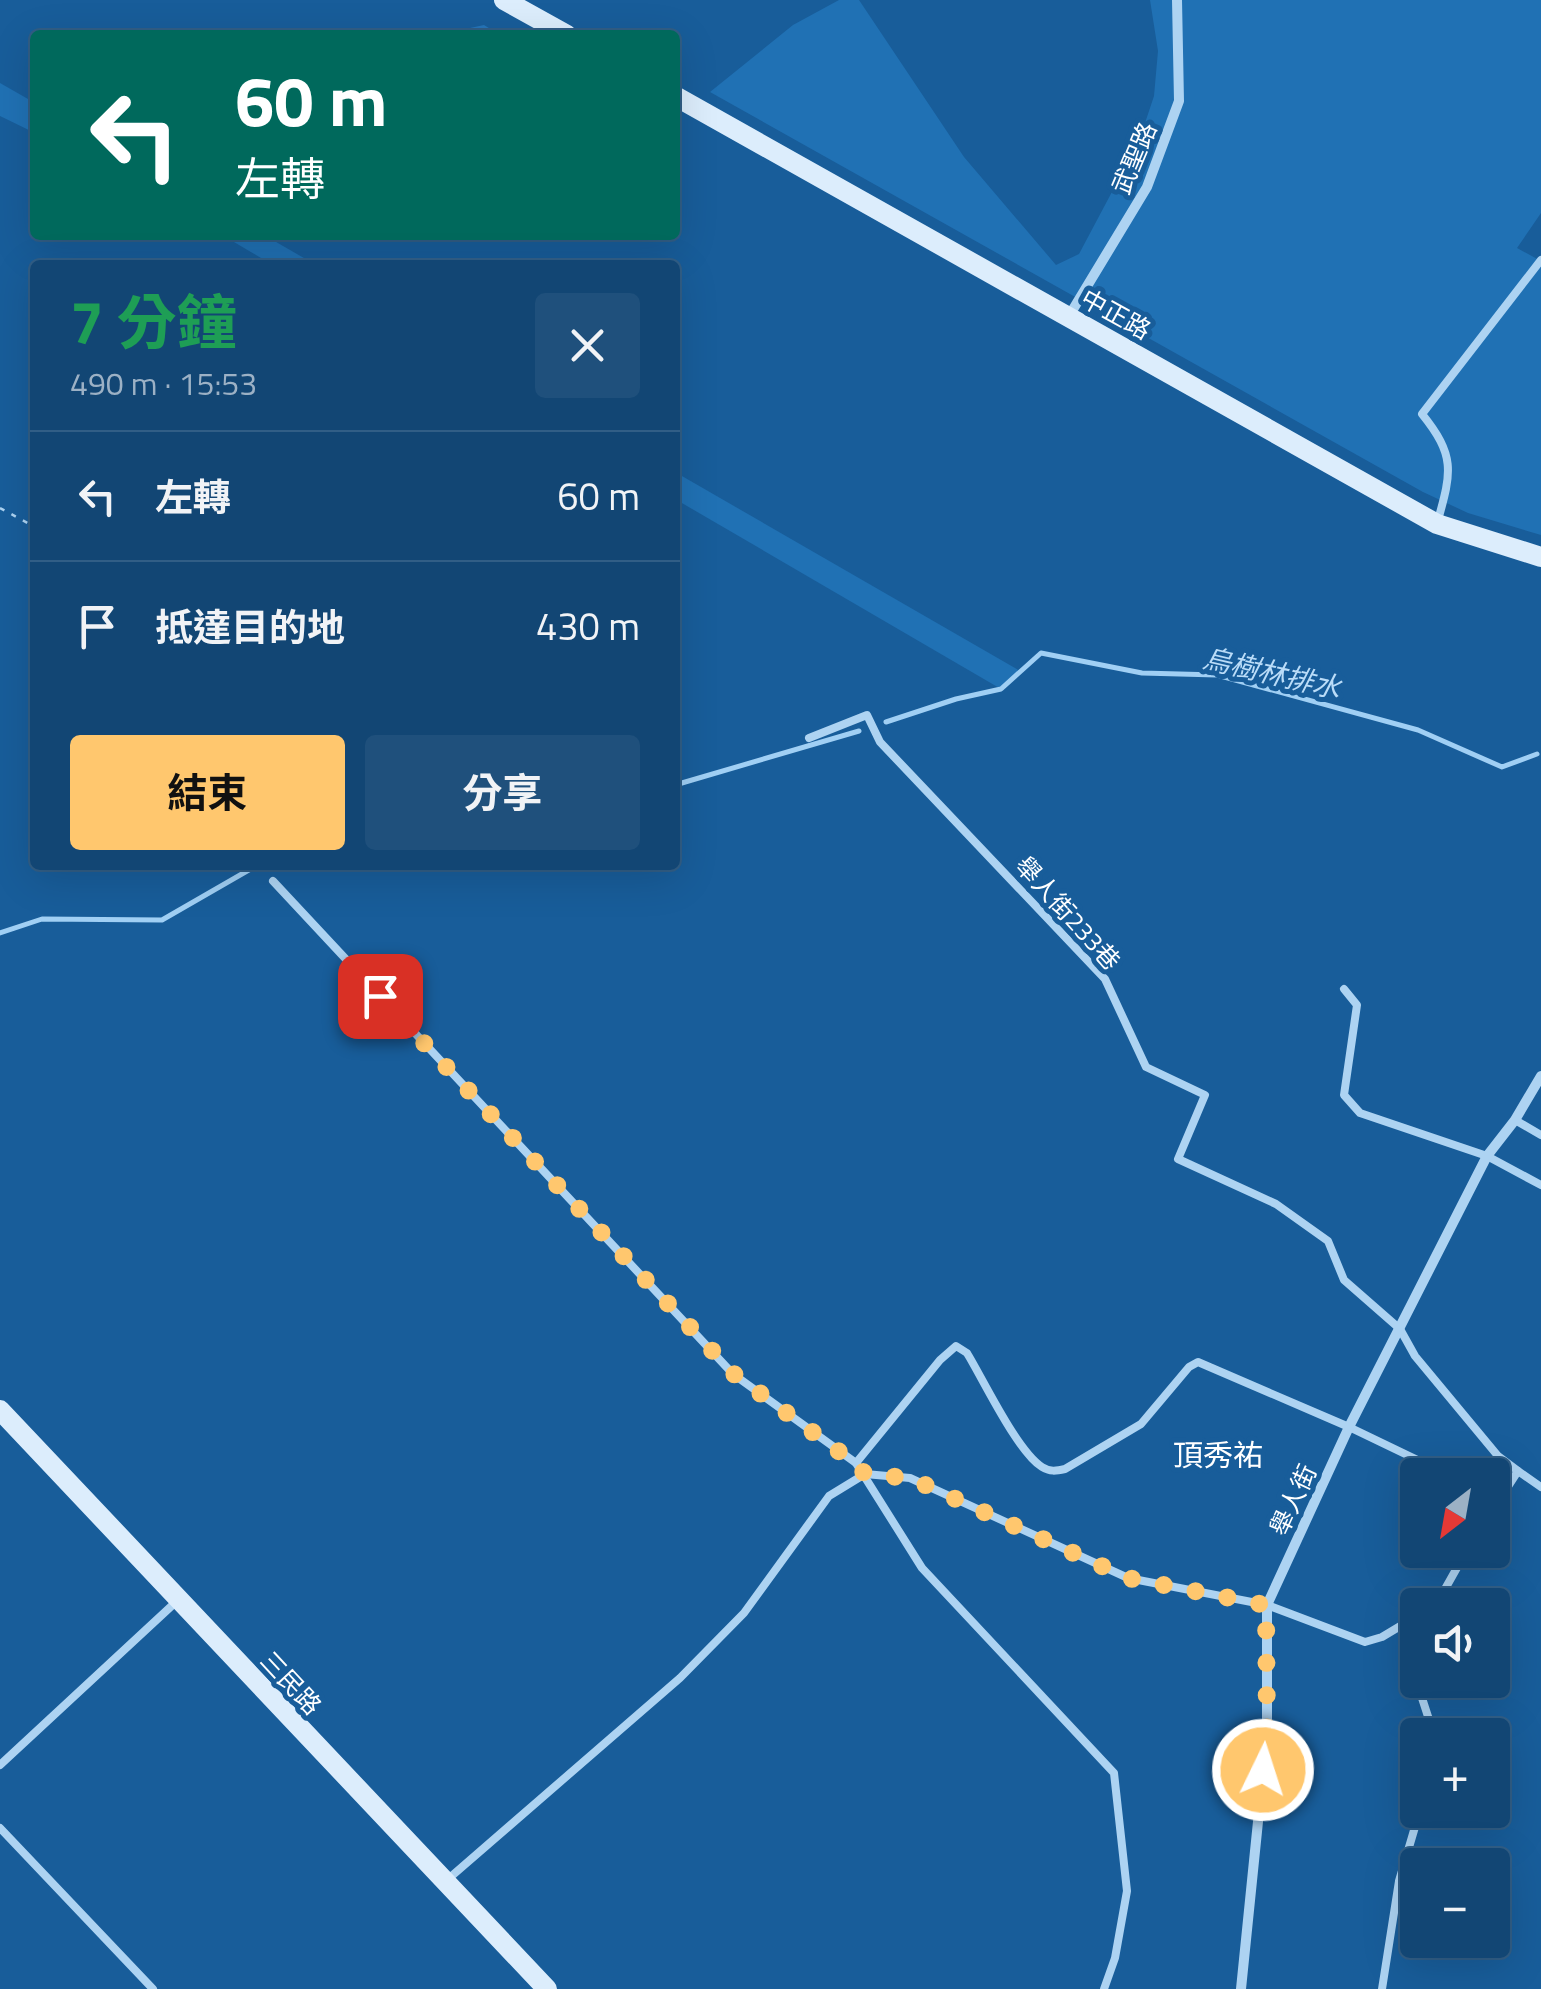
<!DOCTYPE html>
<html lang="zh-TW">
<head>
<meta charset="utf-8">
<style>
	body { margin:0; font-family:"Titillium Web","Noto Sans TC",sans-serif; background:#1f507c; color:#f1f3f6; height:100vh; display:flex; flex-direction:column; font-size:38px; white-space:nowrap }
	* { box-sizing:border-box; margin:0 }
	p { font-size:32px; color:#9cb1c5 }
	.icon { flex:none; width:55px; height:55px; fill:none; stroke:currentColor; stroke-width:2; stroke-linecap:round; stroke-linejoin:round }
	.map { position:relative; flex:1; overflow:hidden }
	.details { position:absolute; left:30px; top:260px; width:650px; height:610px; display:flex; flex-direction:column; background:#124674; border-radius:10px; box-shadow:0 10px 40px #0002,0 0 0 2px #315e86 }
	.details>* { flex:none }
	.hud { position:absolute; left:30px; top:30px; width:650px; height:210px; border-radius:10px; box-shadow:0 10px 40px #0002,0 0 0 2px #315e86; background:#00695c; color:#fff; overflow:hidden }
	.needle { width:65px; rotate:211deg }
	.buttons { position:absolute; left:1400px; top:1458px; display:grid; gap:20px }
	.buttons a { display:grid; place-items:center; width:110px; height:110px; border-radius:10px; background:#124674; box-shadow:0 10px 40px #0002,0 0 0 2px #315e86; font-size:50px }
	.pin { position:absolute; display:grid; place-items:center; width:85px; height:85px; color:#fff; margin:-42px; border-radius:20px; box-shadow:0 5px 15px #0006 }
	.me { position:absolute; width:110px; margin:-55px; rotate:4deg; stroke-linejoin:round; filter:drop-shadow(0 0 8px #0008) }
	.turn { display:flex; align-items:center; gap:35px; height:210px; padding:0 40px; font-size:45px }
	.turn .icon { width:130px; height:130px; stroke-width:2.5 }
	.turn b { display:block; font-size:70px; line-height:85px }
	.round { display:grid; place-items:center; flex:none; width:105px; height:105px; border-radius:10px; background:#1f507c }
	.overview { display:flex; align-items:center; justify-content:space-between; height:170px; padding:0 40px }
	h1 { font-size:60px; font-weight:700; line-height:75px; color:#1e9e55 }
	.button { display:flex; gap:20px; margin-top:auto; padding:20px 40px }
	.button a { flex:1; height:115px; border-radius:10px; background:#ffc76e; color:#111; font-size:40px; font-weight:700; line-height:115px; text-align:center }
	.button a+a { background:#1f507c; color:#f1f3f6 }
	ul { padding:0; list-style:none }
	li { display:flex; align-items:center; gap:30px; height:130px; padding:0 40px; border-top:2px solid #315e86 }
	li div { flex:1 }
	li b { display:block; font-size:38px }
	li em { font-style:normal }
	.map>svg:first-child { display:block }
	.green { fill:#2071b4 }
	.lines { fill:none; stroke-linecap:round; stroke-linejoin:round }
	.stream { stroke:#a0cff4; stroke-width:5 }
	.building { fill:#2675b9 }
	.path { stroke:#add3f2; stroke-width:2.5; stroke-dasharray:5 8; stroke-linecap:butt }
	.service { stroke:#add3f2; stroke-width:8 }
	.minor { stroke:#add3f2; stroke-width:10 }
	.secondary { stroke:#dcedfc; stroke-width:20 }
	.route { stroke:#ffc76e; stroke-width:18; stroke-dasharray:0 32.4 }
	.labels { text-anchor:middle; stroke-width:10; stroke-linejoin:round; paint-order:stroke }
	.street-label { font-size:25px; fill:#fff; stroke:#185d9a }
	.water-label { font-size:28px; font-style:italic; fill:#badcf8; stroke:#185d9a }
	.quarter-label { font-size:30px; fill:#fff; stroke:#185d9a }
</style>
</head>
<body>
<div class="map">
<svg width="1541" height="1989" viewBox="0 0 1541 1989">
	<rect width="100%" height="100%" fill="#185d9a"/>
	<g class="green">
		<polygon points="839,0 859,0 964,157 1056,265 1079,254 1139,141 1154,96 1158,51 1150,0 1541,0 1541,213 1517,248 1541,261 1541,535 1468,513 1423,492 710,92 793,25"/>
		<polygon points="0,83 35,103 35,133 0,116"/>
		<polygon points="222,235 264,235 316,265 273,265"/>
		<polygon points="675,472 1020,671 1001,689 675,499"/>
	</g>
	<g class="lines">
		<g class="stream">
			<polyline points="886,722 956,699 1001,689 1041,653 1142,673 1217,675 1418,730 1502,767 1537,754"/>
			<polyline points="675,785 859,731"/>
			<polyline points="0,933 42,919 162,920 254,867"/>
		</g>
	</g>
	<polygon class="building" points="484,25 500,35 466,35 470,28"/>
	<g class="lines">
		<polyline class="path" points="0,508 35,527"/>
		<g class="service">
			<path d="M1438,520C1452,471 1455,455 1422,414L1541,260"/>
			<polyline points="809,738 867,715 880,742 1105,979 1146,1067 1205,1095 1178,1159 1276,1204 1328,1241 1344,1280 1400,1329 1415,1356 1498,1456 1518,1471 1492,1511"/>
			<polyline points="273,881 733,1374 856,1463 922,1568 1114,1773 1127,1891 1115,1958 1104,1989"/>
			<polyline points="1344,989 1357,1005 1344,1095 1360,1113 1487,1156 1541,1185"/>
			<polyline points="1515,1120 1541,1135"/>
			<path d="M856,1463L940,1360L956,1346L967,1353C984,1381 1017,1451 1042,1467C1050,1472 1056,1471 1065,1469L1141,1424L1189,1367L1198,1362L1349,1427L1428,1465"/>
			<polyline points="1518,1471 1541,1487"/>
			<polyline points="1436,1605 1467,1550"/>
			<polyline points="1423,1680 1422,1698 1434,1735"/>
			<polyline points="0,1765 178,1600"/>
			<polyline points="0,1828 153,1989"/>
			<polyline points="447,1880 680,1678 744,1613 829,1496 865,1474 910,1478 1128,1578 1267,1605 1365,1642 1382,1637 1407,1622 1418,1626"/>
			<polyline points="1382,1989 1399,1881 1420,1810"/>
		</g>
		<g class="minor">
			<polyline points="1069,316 1147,187 1179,101 1177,0"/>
			<polyline points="1241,1989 1267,1733 1267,1605 1349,1427 1487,1156 1515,1120 1541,1076"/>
		</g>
		<g class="secondary">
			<polyline points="504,0 567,35"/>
			<polyline points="675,96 1437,524 1541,557"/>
			<polyline points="0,1410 547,1989"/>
		</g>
	</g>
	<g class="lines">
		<polyline class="route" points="380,996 734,1374 856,1464 865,1474 910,1478 1128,1578 1266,1605 1267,1733 1263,1770"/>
	</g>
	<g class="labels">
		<g class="street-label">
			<text transform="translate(1134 158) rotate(-67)" y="9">武聖路</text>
			<text transform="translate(1116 314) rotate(29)" y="9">中正路</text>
			<text transform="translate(1068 913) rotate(48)" y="9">舉人街233巷</text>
			<text transform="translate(1293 1500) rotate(-65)" y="9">舉人街</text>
			<text transform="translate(291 1683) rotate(47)" y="9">三民路</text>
		</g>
		<g class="water-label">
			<text transform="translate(1272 673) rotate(13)" y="10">烏樹林排水</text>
		</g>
		<g class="quarter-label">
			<text x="1218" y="1466">頂秀祐</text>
		</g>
	</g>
</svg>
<div class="buttons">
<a><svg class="needle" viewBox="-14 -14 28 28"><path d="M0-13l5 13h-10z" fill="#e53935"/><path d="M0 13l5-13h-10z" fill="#9cb1c5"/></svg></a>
<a><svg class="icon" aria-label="sound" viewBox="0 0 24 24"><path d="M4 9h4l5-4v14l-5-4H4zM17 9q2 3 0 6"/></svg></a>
<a>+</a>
<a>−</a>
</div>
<div class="pin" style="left:380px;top:996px;background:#d93025"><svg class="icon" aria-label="arrive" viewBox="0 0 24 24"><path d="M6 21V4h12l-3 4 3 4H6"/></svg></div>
<svg class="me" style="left:1263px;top:1770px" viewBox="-20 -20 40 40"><circle r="17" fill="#ffc76e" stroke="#fff" stroke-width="3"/><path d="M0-11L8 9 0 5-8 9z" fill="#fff"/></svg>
<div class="hud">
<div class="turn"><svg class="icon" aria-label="left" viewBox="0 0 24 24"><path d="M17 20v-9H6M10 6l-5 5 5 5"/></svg><div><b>60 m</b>左轉</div></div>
</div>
<section class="details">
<div class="overview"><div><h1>7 分鐘</h1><p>490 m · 15:53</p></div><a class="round"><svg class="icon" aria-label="close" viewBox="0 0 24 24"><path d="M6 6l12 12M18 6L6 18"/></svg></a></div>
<ul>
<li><svg class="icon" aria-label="left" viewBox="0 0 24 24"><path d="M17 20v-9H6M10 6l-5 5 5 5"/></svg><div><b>左轉</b></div><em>60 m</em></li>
<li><svg class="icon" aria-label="arrive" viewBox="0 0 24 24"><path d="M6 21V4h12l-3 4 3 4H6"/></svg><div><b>抵達目的地</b></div><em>430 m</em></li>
</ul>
<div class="button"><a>結束</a><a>分享</a></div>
</section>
</div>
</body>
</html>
